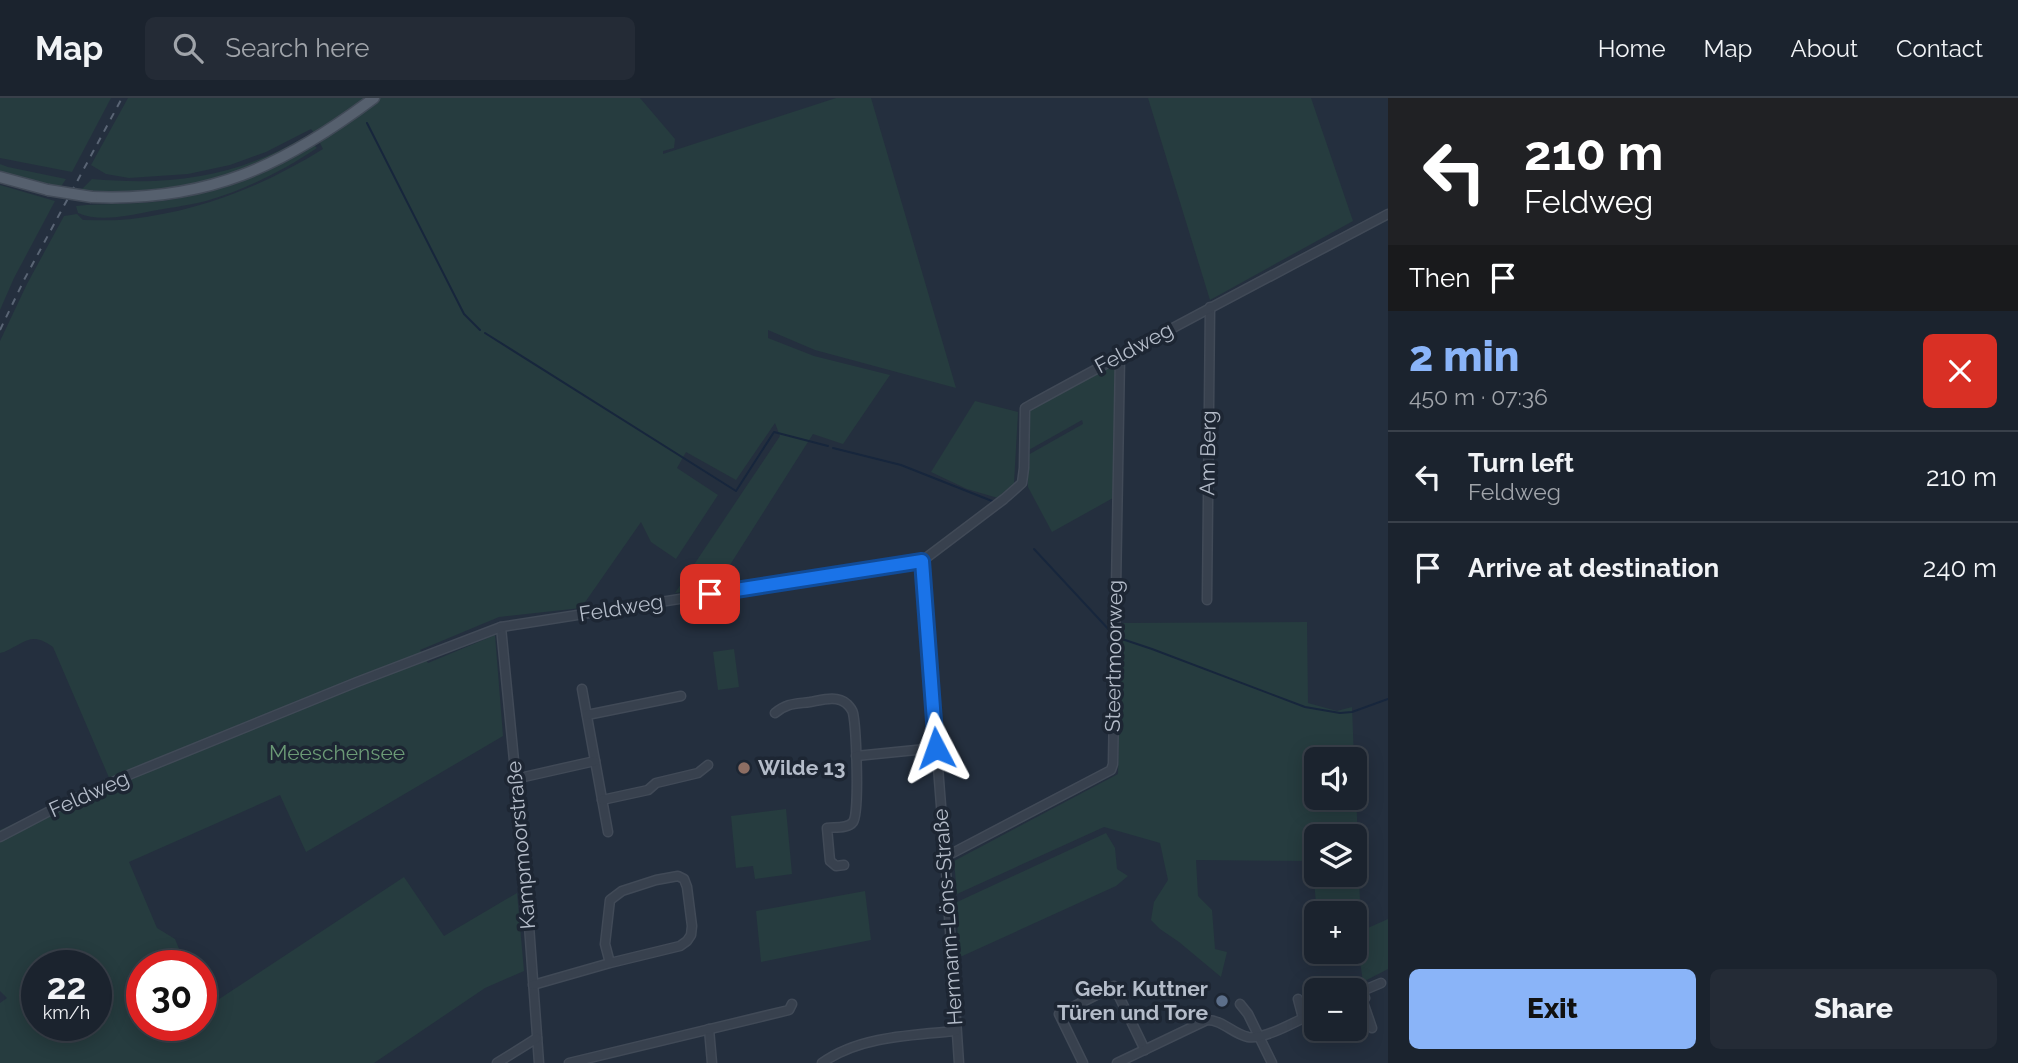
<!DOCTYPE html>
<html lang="en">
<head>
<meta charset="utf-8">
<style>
	body { margin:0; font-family:Raleway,sans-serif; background:#242b36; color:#f1f3f6; height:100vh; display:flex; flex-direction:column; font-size:26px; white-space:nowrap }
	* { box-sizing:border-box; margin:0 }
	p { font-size:23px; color:#a0a4aa }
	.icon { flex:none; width:38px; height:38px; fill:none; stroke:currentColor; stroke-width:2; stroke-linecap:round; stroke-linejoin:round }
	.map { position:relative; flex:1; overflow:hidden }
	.details { display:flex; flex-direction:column; background:#1b232e; width:630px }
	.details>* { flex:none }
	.guide { background:#202124; color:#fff; overflow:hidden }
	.tools { position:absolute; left:1304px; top:649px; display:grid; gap:14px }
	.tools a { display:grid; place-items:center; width:63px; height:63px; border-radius:10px; background:#1b232e; box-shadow:0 4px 18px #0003,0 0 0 2px #39404a; font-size:35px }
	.speed { position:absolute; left:21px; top:852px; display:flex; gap:14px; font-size:35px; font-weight:700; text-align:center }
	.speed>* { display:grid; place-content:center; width:91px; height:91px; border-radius:50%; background:#1b232e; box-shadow:0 4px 18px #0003,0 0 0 2px #39404a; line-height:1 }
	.speed small { font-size:18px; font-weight:400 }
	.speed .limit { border:10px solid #d22; background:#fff; color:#111 }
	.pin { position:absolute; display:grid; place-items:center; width:60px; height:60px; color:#fff; margin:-30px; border-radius:14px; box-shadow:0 4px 10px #0006 }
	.me { position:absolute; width:77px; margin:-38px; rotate:356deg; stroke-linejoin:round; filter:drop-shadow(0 0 5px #0008) }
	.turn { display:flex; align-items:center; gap:24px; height:147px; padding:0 21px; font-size:32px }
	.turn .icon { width:91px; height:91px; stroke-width:2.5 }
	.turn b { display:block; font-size:49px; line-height:60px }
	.then { display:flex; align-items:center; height:66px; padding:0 21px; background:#0003; gap:14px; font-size:26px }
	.round { display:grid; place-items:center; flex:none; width:74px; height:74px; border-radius:10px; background:#242b36 }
	.overview { display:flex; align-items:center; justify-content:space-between; height:119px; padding:0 21px }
	h1 { font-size:42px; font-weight:800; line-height:52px; color:#8ab4f8 }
	.primary-button { display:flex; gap:14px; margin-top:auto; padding:14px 21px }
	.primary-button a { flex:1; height:80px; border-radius:10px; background:#8ab4f8; color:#111; font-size:28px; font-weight:800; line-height:80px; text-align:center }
	.primary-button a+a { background:#242b36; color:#f1f3f6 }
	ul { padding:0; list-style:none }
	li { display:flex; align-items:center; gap:21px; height:91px; padding:0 21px; border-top:2px solid #39404a }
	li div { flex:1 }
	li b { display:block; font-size:26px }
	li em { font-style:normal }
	header { display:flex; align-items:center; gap:42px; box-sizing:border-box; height:98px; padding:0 35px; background:#1b232e; border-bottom:2px solid #39404a }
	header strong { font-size:33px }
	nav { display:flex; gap:38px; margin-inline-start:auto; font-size:24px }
	.search { width:490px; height:63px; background:#242b36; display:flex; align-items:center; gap:18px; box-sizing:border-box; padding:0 24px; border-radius:10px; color:#a0a4aa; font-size:26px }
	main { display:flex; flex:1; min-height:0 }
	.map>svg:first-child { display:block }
	.green { fill:#263c3f; fill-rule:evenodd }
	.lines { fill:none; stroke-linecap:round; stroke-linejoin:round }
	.stream { stroke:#17263c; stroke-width:2 }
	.minor-casing { stroke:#414a57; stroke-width:11 }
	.major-casing { stroke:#414a57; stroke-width:13 }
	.minor { stroke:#38414e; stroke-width:8 }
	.major { stroke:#56606e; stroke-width:10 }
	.rail { stroke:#5a6575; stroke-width:2; stroke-dasharray:7 7; stroke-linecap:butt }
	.major-bridge-casing { stroke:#414a57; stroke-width:13; stroke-linecap:butt }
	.major-bridge { stroke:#56606e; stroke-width:10 }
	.route-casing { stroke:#114b97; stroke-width:18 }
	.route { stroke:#1a73e8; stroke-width:12 }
	.education-dot { fill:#8d6e63; stroke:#1d2633; stroke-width:2.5 }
	.service-dot { fill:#5c6f8a; stroke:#1d2633; stroke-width:2.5 }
	.labels { text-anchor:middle; stroke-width:7; stroke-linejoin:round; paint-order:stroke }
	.street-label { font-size:21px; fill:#b4bcc9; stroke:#1d2633 }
	.park-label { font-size:21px; fill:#6b9a76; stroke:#1d2633 }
	.poi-label { font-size:21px; font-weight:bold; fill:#b4bcc9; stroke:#1d2633; text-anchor:start }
</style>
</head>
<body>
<header>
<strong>Map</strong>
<div class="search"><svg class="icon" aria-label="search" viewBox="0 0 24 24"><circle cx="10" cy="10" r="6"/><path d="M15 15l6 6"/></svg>Search here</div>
<nav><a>Home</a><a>Map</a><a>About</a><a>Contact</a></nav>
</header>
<main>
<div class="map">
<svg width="1388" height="965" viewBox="0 0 1388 965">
	<rect width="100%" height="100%" fill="#242f3e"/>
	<g class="green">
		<polygon points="0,0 111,0 72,74 0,60"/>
		<polygon points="128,0 368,0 314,35 311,31 266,54 230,67 188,76 129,80 106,76 91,67"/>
		<path d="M380,0H640L675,41L674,50L663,53V56L836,0H871L956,290L815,252L768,232V240L814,258L890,277L843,346L813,336L716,489L675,495L780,338L775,325L736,382L686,354L677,370L718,397L676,461L651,444L641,424L581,510L499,519L420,552L428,565L495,537L503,638L306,754L280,697L129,764L157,830L175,841L186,868H142V928H201V913L404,779L444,838L517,795L524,873L485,890L374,965H0V905L7,900L0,893V732L110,682L53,549C31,533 26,544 4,554L0,555V243L27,186L64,118L77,116L83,122C99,122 115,123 131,121C201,113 263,88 323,51L320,45L322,43ZM37,868H96V928H37Z"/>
		<polygon points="1148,0 1311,0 1353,123 1210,202"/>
		<path d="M310,36V41L231,78L159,95L90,96L81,92L92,81C175,88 237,79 310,36Z"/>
		<path d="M314,47L317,50C284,72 245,92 206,103C186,108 167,110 147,114C126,118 99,124 78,115L76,108C104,105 133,107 162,103C219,95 265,76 314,47Z"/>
		<polygon points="0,66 8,69 66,81 60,90 34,86 0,75"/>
		<polygon points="0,87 55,103 14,180 0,212"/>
		<polygon points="1116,263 1113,400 1052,434 1028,389 1028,357 1083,326 1082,322 1027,353 1027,312"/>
		<polygon points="975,303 1018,314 1014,385 998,400 967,391 931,374"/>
		<path d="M1307,524L1308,605L1337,613L1352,609L1354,661L1316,662V700H1354L1355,663L1361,833L1388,821V871L1363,884L1355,830L1354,816L1317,815L1312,763L1196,762L1198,798L1212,812L1215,851L1227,854L1221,879L1179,844L1160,831L1151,822L1154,804L1168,782L1160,745L1104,729L957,796L954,763L1118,676L1122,525ZM1316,738H1354V777H1316Z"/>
		<polygon points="734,551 739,589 718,592 713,554"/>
		<polygon points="786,711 792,776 755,781 753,768 736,770 731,718"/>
		<polygon points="1106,735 1115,750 1117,771 1128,778 1116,788 958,860 957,804"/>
		<polygon points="865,793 871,842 761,864 756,813"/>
	</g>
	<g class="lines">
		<g class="stream">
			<polyline points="367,25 464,216 480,232"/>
			<polyline points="485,235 736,393 774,334 828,348"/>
			<polyline points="833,350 901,367 992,403"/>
			<polyline points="1034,451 1112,535"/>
			<polyline points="1119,540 1152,551 1305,609 1340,615 1352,614 1388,601"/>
		</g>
		<defs>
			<g id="minor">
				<polyline points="922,463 945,759 959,965"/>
				<polyline points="1207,502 1210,209"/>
				<polyline points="501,529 526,786 539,965"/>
				<polyline points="582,591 608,734"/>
				<path d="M775,615C787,605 795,606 810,604C822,602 837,597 847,606C850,609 852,611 853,615C856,629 860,715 853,724C848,731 835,729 827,730L830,763L836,768L844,767"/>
				<polyline points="587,617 681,598"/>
				<polyline points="856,658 936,650"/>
				<polyline points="515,681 595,663"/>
				<polyline points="602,702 648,692 656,685 698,675 708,667"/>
				<path d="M0,739L65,705L131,676L357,584L501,529L922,463L1004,401L1022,385L1024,370L1025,310C1145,244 1267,180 1388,116"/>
				<polyline points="945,759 1111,672 1113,666 1120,258"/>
				<polyline points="533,887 610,865 680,848 687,843 691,837 692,828 687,789 684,781 678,778 656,782 622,793 610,802 605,846 610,865"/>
				<polyline points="1354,893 1362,893 1365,900 1359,906 1354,905"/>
				<polyline points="1362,893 1381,885"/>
				<polyline points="1298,901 1303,920"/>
				<polyline points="1363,904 1372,930"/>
				<polyline points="1240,906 1248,916 1272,965"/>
				<polyline points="709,931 712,965"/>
				<polyline points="497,965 537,940"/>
				<polyline points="569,965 789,912 792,906"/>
				<path d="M822,965C859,938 913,937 956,933"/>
				<polyline points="1083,965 1059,916 1114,888 1145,952"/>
				<path d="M1117,965L1207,922C1223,922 1233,936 1248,939C1265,942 1300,921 1316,914"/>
			</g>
			<g id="major">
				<polyline points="0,79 48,92"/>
				<path d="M92,99C208,104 283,68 374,0"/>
			</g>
		</defs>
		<use href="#minor" class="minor-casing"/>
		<use href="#major" class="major-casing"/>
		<use href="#minor" class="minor"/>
		<use href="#major" class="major"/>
		<polyline class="rail" points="0,232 24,182 122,0"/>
		<defs>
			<polyline id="major-bridge" points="48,92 92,99"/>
		</defs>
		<use href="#major-bridge" class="major-bridge-casing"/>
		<use href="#major-bridge" class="major-bridge"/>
	</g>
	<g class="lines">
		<defs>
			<polyline id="route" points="710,496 922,463 936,650"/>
		</defs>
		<use href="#route" class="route-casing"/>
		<use href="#route" class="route"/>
	</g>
	<circle class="education-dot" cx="744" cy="670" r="7"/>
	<circle class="service-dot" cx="1222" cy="903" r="7"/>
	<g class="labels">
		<g class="street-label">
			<text transform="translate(1134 250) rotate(-28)" y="7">Feldweg</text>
			<text transform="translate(1208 355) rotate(-89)" y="7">Am Berg</text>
			<text transform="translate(621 510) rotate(-9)" y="7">Feldweg</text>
			<text transform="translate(1114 558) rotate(-89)" y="7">Steertmoorweg</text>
			<text transform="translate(89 696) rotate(-24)" y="7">Feldweg</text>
			<text transform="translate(521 747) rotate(-95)" y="7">Kampmoorstraße</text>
			<text transform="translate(948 819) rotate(-94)" y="7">Hermann-Löns-Straße</text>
		</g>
		<g class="park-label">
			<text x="337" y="662">Meeschensee</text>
		</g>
		<g class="poi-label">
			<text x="758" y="677">Wilde 13</text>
			<text x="1208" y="898" text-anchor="end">Gebr. Kuttner<tspan x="1208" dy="24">Türen und Tore</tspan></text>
		</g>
	</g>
</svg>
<div class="tools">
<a><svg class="icon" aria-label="sound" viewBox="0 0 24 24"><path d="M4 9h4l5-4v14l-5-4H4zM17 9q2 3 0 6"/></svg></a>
<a><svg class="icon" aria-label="layers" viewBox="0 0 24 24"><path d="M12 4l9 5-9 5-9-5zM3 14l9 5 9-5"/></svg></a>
<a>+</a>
<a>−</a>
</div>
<div class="speed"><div>22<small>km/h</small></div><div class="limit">30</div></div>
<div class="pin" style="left:710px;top:496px;background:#d93025"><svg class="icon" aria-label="arrive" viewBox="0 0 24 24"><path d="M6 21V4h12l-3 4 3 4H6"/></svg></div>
<svg class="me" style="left:936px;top:650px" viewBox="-20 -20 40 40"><path d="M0-17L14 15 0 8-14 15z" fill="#1a73e8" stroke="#fff" stroke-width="4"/></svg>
</div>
<section class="details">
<div class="guide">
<div class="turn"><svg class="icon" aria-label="left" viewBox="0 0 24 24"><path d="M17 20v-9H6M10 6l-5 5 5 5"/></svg><div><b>210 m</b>Feldweg</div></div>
<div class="then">Then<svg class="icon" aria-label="arrive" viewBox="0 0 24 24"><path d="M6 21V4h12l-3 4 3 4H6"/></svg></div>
</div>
<div class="overview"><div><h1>2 min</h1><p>450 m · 07:36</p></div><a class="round" style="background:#d93025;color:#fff"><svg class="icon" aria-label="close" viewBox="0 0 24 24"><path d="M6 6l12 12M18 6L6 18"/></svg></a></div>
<ul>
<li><svg class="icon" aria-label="left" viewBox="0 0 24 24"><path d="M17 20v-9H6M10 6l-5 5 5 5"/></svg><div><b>Turn left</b><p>Feldweg</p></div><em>210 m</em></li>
<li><svg class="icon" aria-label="arrive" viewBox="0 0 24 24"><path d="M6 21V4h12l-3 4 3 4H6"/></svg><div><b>Arrive at destination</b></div><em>240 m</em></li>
</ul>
<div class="primary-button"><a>Exit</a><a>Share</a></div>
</section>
</main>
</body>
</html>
